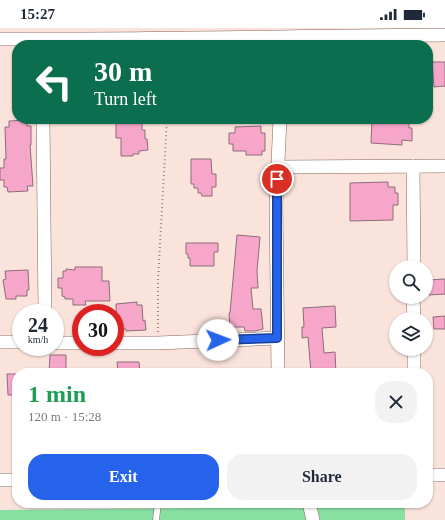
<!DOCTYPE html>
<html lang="en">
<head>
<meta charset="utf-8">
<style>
	body { margin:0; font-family:"Times New Roman",serif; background:#f2f2f3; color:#1f2937; height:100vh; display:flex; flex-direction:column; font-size:15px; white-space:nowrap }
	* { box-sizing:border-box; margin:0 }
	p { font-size:13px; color:#747a83 }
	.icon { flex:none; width:22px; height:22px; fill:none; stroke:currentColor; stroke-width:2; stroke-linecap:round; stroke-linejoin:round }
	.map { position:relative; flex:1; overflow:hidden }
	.side { position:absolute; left:12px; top:340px; width:421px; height:140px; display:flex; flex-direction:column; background:#fff; border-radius:16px; box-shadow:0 1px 3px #0004 }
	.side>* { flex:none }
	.hud { position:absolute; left:12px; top:12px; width:421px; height:84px; border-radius:16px; box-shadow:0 1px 3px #0004; background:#0b6e4f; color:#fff; overflow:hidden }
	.buttons { position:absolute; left:389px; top:232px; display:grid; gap:8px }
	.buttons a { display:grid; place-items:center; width:44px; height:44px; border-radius:50%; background:#fff; box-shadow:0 1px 3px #0004; font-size:20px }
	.speed { position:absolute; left:12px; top:276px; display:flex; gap:8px; font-size:20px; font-weight:700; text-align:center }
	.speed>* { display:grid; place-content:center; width:52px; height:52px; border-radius:50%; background:#fff; box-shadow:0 1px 3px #0004; line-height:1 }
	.speed small { font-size:10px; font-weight:400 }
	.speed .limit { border:6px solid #d22; background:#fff; color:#111 }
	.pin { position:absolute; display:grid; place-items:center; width:34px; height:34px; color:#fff; margin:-17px; border:2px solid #fff; border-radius:50%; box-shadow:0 1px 4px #0007 }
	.me { position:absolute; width:44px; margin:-22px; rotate:88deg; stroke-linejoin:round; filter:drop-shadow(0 0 3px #0008) }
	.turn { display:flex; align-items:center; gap:14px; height:84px; padding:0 16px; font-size:18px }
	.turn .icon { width:52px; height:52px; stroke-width:2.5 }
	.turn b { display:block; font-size:28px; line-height:34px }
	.round { display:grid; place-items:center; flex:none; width:42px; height:42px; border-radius:16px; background:#f2f2f3 }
	.summary { display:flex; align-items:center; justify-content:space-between; height:68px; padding:0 16px }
	h1 { font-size:24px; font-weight:700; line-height:30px; color:#1e9e55 }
	.primary-button { display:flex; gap:8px; margin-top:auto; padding:8px 16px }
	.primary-button a { flex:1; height:46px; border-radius:16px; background:#2563eb; color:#fff; font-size:16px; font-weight:700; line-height:46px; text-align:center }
	.primary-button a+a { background:#f2f2f3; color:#1f2937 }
	.status { display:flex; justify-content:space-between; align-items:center; height:28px; padding:0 20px; background:#fff; direction:ltr }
	.status svg { height:11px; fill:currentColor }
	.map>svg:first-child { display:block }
	.green { fill:#88e1a3 }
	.building { fill:#f6a7c9; stroke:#8d6c79 }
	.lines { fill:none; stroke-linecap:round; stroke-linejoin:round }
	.lane-casing { stroke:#866559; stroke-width:7 }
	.street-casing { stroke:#866559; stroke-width:14 }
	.path { stroke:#96847d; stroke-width:2; stroke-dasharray:1 3; stroke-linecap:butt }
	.lane { stroke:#fff; stroke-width:6 }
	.street { stroke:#fff; stroke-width:13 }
	.route-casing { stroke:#184099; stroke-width:10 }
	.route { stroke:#2563eb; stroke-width:7 }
</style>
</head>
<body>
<div class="status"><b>15:27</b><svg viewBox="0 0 49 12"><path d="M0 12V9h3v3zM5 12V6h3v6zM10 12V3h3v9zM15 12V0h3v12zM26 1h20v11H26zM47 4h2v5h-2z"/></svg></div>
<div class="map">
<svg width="445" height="492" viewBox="0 0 445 492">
	<rect width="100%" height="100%" fill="#fae3db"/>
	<polygon class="green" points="405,478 405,492 0,492 0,482"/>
	<g class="building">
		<polygon points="432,34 445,34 445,58 434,59"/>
		<polygon points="116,91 142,91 142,102 145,102 145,111 147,111 148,122 139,123 139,126 133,126 133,128 121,128 121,110 116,110"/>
		<polygon points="372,91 409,91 409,100 412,100 412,113 402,112 402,117 371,115"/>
		<polygon points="27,92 27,98 31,98 31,117 30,117 33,158 27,158 28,163 8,164 7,159 4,159 4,152 0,152 0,140 4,140 4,131 6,131 5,99 9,99 9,93"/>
		<polygon points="261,98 261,105 265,105 265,123 262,123 262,127 246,127 246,123 233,123 233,116 229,116 229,105 235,105 235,99"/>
		<polygon points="191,131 211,131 212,146 216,146 216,159 212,159 212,168 202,168 201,165 198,165 198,160 194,160 194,156 191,156"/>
		<polygon points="388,154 388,159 395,159 395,165 398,165 398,177 393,177 393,192 350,193 350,155"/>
		<polygon points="237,207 260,209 257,243 258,260 251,260 253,281 261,281 263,301 255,303 245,303 244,299 230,299 229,285 230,285"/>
		<polygon points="186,215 218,215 218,224 214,224 214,238 190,238 190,230 188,230 188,226 186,226"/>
		<polygon points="75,239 102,239 102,253 109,253 110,273 85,273 86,277 73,277 73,271 65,271 65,269 62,268 62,260 58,260 58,250 63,250 63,243 66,243 66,241 75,242"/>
		<polygon points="28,242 29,262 27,262 27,268 16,268 16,271 6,271 3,252 6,251 5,243"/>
		<polygon points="445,251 445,266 429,267 428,252"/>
		<polygon points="137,274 137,277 142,277 143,293 145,292 146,302 126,303 126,301 117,301 116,276"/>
		<polygon points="335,278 336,299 322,300 324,325 335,324 336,345 311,345 308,309 302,310 302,299 304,299 303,280"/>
		<polygon points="445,288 445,301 434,301 433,289"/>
		<polygon points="50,327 66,327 66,345 49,345"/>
		<polygon points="117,334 139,334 140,345 118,345"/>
		<polygon points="7,346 17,346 17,367 8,367"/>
	</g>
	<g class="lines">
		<defs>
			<polyline id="lane" points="156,492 158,475"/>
			<g id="street">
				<path d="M0,11C148,12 297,8 445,7"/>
				<polyline points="43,91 45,285"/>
				<polyline points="413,138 414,239"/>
				<polyline points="278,139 445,138"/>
				<polyline points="413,269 414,291"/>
				<polyline points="0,314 21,314"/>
				<polyline points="55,315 81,315"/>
				<polyline points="115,315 158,315 277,310"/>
				<polyline points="414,321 414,345"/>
				<polyline points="278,345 276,176 280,91"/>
				<polyline points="428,447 445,447"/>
				<polyline points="0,452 17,452"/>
				<polyline points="309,475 313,492"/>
			</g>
		</defs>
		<use href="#lane" class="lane-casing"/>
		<use href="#street" class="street-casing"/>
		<polyline class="path" points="158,304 158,252 167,91"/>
		<use href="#lane" class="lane"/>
		<use href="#street" class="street"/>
	</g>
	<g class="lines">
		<defs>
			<polyline id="route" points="218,312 277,310 277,151"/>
		</defs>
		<use href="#route" class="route-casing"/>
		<use href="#route" class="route"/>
	</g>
</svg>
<div class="buttons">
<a><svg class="icon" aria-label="search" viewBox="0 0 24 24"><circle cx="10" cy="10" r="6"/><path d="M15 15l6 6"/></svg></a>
<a><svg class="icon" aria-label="layers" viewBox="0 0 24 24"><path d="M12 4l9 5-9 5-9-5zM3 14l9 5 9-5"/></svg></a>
</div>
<div class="speed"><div>24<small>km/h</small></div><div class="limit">30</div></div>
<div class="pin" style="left:277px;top:151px;background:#d93025"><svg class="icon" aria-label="arrive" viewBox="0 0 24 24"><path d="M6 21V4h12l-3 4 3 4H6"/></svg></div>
<svg class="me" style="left:218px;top:312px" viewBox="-20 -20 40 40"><circle r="19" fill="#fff"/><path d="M0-13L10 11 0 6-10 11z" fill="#2563eb"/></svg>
<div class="hud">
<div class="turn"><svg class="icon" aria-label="left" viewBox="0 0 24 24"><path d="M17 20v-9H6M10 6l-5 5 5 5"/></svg><div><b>30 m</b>Turn left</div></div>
</div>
<section class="side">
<div class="summary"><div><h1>1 min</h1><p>120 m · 15:28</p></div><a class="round"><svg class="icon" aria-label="close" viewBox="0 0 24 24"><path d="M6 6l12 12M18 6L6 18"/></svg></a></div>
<div class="primary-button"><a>Exit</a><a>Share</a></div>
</section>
</div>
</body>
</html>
